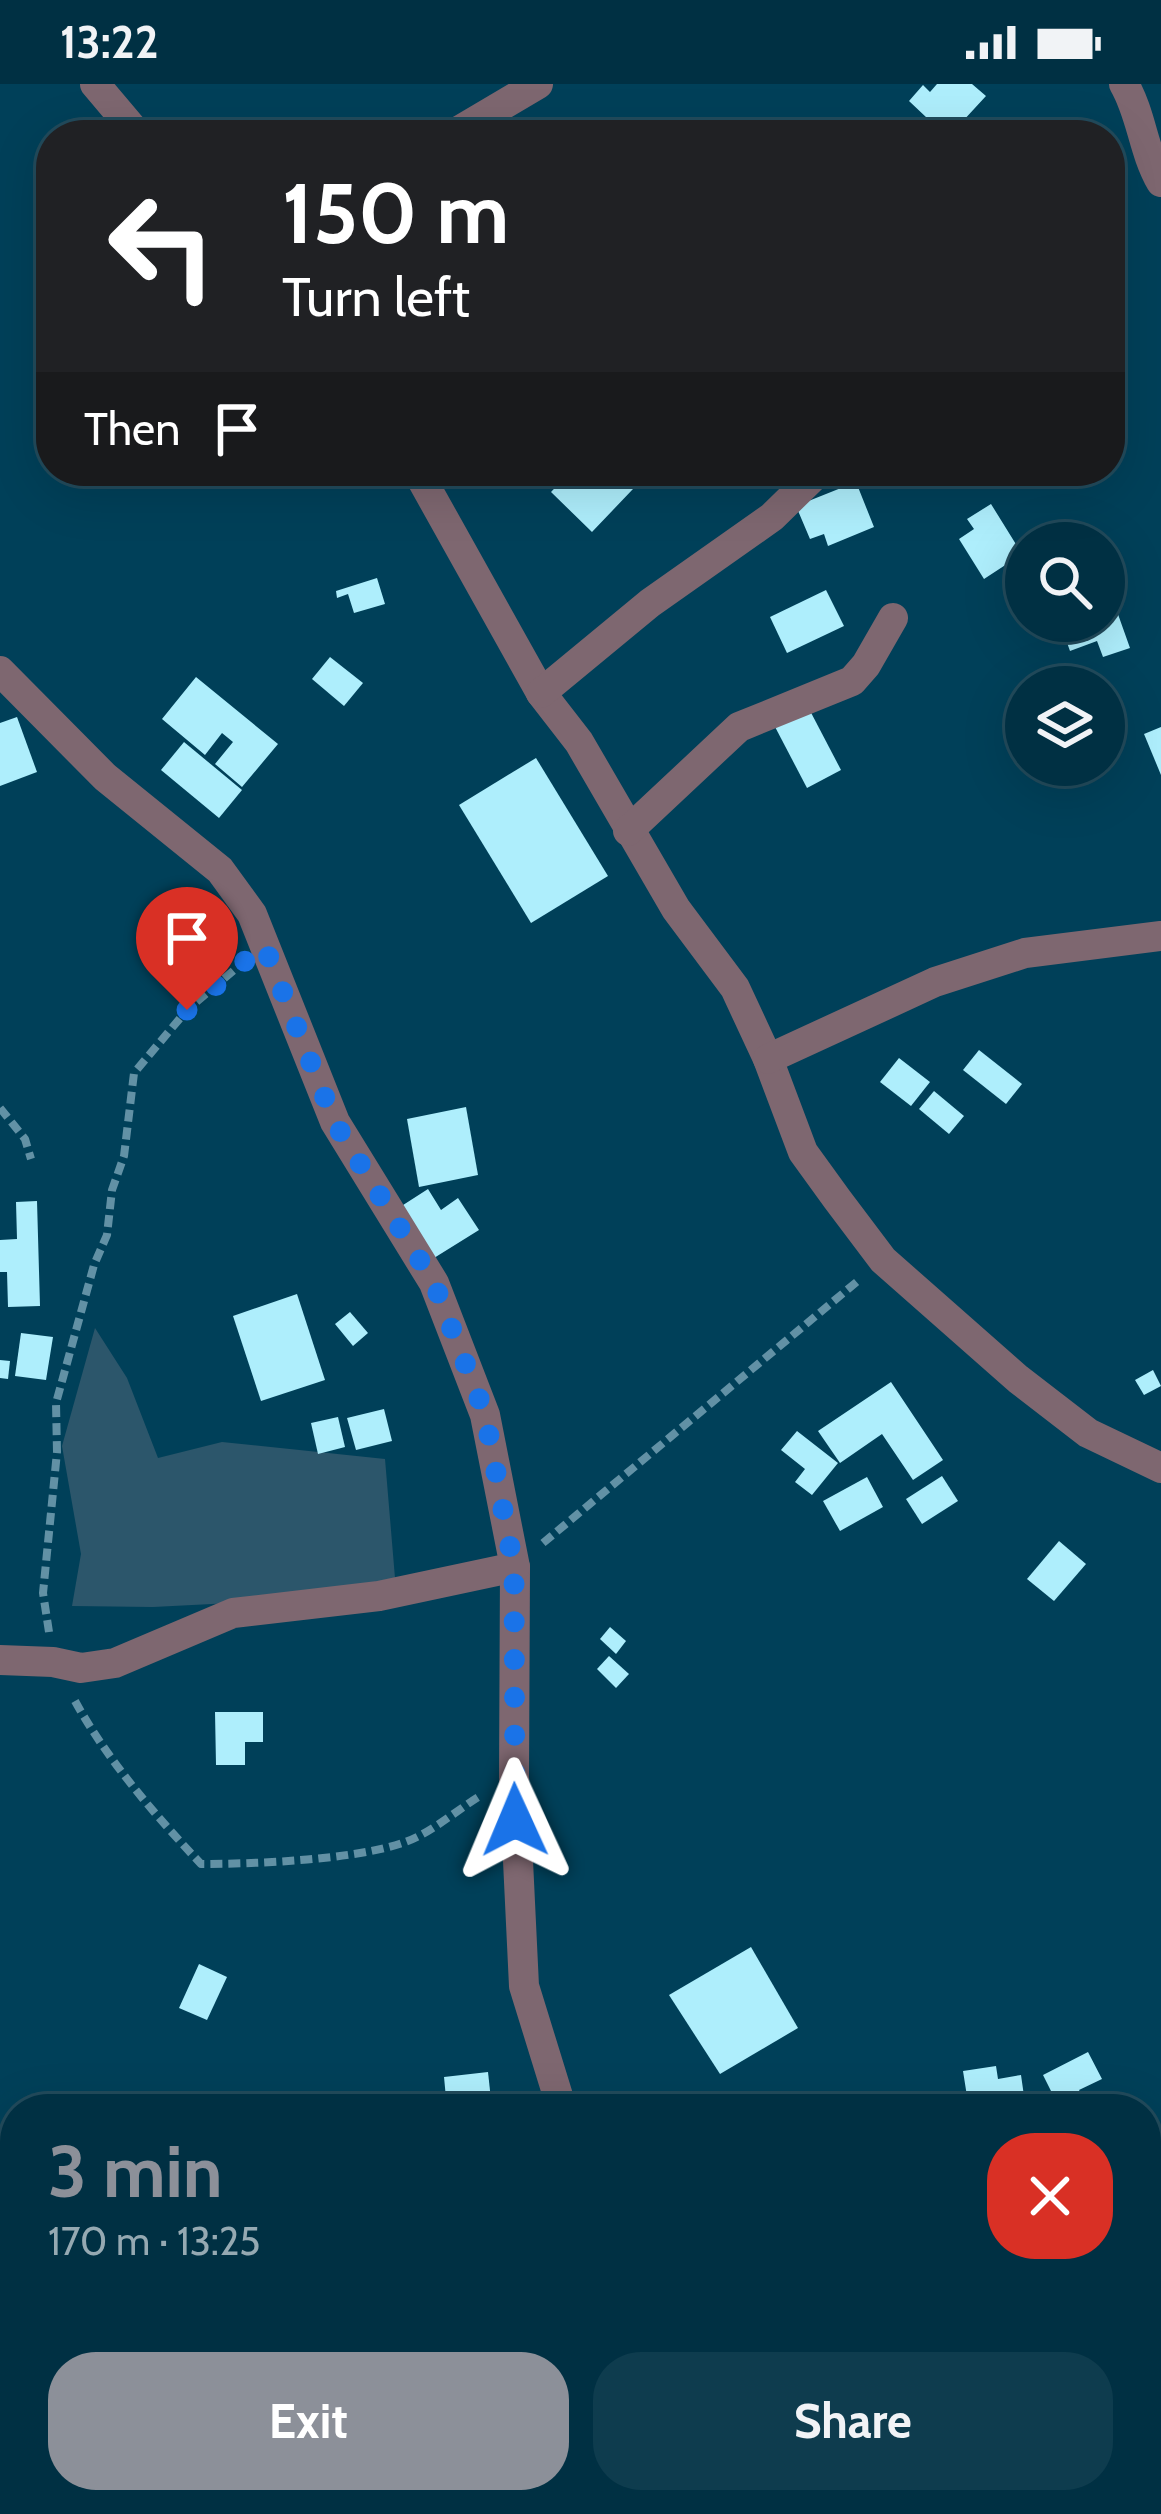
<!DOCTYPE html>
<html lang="en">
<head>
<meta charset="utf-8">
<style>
	body { margin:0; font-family:Cabin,sans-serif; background:#0e3c4e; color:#f1f3f6; height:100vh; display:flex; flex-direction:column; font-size:45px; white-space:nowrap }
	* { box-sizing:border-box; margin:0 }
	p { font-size:39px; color:#95a9b2 }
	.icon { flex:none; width:66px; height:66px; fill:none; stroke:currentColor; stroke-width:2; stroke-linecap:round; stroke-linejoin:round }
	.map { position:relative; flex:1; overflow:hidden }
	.side { position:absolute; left:0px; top:2010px; width:1161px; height:420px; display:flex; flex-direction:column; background:#003043; border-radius:48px 48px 0 0; box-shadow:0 12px 48px #0002,0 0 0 3px #224b5c }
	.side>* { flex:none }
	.banner { position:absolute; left:36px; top:36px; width:1089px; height:366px; border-radius:48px; box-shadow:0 12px 48px #0002,0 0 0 3px #224b5c; background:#202124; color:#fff; overflow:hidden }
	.tools { position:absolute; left:1005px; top:438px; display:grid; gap:24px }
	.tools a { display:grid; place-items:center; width:120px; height:120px; border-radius:50%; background:#003043; box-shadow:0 12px 48px #0002,0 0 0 3px #224b5c; font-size:60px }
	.pin { position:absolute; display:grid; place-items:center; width:102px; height:102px; color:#fff; margin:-123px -51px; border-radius:50% 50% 50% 0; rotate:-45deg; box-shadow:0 0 12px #0007 }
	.pin .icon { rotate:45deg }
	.me { position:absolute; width:132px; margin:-66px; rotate:359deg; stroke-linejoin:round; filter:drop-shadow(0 0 9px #0008) }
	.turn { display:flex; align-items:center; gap:42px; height:252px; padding:0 48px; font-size:54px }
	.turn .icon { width:156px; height:156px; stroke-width:2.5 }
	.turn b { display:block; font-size:84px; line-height:102px }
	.then { display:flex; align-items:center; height:114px; padding:0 48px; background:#0003; gap:24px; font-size:45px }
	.round { display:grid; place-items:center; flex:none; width:126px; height:126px; border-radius:48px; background:#0e3c4e }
	.headline { display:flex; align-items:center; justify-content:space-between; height:204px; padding:0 48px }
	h1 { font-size:72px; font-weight:700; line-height:90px; color:#8c9099 }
	.cta { display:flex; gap:24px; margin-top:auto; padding:24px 48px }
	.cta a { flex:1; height:138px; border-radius:48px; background:#8c9099; color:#fff; font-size:48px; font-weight:700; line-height:138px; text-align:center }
	.cta a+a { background:#0e3c4e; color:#f1f3f6 }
	.status { display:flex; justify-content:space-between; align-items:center; height:84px; padding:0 60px; background:#003043; direction:ltr }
	.status svg { height:33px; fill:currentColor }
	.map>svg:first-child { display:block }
	.green { fill:#2c566b }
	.building { fill:#aeeefc }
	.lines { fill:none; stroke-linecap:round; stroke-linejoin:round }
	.path { stroke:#6291a5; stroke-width:8; stroke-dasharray:12 6; stroke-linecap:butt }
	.street { stroke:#7e6770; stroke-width:30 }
	.route { stroke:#1a73e8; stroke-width:21; stroke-dasharray:0 37.8 }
</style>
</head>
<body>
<div class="status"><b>13:22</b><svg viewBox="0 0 49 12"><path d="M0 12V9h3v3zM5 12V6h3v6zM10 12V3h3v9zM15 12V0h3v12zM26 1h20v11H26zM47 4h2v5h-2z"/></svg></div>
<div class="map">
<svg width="1161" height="2430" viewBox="0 0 1161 2430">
	<rect width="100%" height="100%" fill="#004059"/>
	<polygon class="green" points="95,1244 127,1294 158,1374 222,1358 385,1375 395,1494 367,1512 153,1523 72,1522 81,1470 62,1362"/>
	<g class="building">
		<polygon points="937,0 972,0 986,12 950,51 945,51 909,17 923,1 930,8"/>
		<polygon points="571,387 598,387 606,395 614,387 633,405 592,448 551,408"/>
		<polygon points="856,398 874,443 828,462 824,450 810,455 796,422"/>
		<polygon points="991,420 1022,470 984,495 959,455 974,445 967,435"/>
		<polygon points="377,494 385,520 354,529 348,510 337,514 336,507"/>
		<polygon points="826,506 844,542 787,569 770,533"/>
		<polygon points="1114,519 1130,564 1103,573 1097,557 1070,567 1060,539 1104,537 1104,522"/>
		<polygon points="330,573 363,599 344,622 312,595"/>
		<polygon points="196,593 278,660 242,703 215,680 233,658 222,649 205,671 162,635"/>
		<polygon points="807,621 841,686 807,704 773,639"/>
		<polygon points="17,633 37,688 0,702 0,639"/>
		<polygon points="1161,643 1161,691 1144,650"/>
		<polygon points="184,658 242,706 219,734 161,686"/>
		<polygon points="536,674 608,792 531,839 459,721"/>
		<polygon points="979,966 1022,1000 1006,1020 963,986"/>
		<polygon points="899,974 930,998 911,1022 880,998"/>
		<polygon points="934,1007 964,1032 949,1050 919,1025"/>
		<polygon points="466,1023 478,1091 419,1103 407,1035"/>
		<polygon points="428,1105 441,1126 458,1114 479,1146 434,1174 400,1123"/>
		<polygon points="37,1117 40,1222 8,1223 7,1188 0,1188 0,1156 17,1155 16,1118"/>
		<polygon points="297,1210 325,1296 261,1317 233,1232"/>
		<polygon points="350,1228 368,1249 353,1262 335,1240"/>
		<polygon points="21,1249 53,1253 46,1296 15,1292"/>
		<polygon points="0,1276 10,1277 8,1295 0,1294"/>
		<polygon points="1153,1286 1161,1302 1144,1311 1135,1296"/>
		<polygon points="891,1298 943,1376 913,1396 882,1350 840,1379 818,1347"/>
		<polygon points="384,1325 392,1357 356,1366 347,1334"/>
		<polygon points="338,1333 345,1363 318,1370 311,1339"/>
		<polygon points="797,1347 838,1379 812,1411 795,1398 805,1385 781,1366"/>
		<polygon points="942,1392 958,1417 922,1440 906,1415"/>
		<polygon points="867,1393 883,1423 840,1447 823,1417"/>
		<polygon points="1059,1457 1086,1480 1054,1517 1027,1495"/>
		<polygon points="610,1543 626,1557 616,1570 600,1555"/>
		<polygon points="609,1572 629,1590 616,1604 597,1585"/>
		<polygon points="215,1628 263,1628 263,1658 245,1658 245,1681 216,1681"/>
		<polygon points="751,1863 798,1944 720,1990 669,1911"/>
		<polygon points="199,1880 227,1893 207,1936 179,1924"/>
		<polygon points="1088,1968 1102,1995 1079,2006 1087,2021 1060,2025 1043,1991"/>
		<polygon points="996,1982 998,1995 1021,1991 1025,2019 969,2025 963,1987"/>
		<polygon points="488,1988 492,2025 447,2025 444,1993"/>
		<polygon points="1161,2235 1161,2260 1146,2264 1146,2238"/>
	</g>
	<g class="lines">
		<g class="path">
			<polyline points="0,1024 25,1055 31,1075"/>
			<polyline points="543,1459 859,1196"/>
			<polyline points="49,1548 43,1509 57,1368 56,1319 94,1181 107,1151 112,1106 124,1072 134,989 187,926 240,881"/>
			<path d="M75,1617C108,1677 155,1731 201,1780C253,1780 372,1776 417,1753C439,1742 459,1725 480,1712"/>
			<polyline points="594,2011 644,2025"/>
			<polyline points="1146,2145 1161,2138"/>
		</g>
		<g class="street">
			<polyline points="95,0 138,51"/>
			<path d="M1124,0C1142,31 1143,67 1161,98"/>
			<polyline points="452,51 538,0"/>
			<polyline points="417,387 541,609 579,658 676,825 735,904 768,975 803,1068 837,1115 883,1176 1018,1295 1088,1349 1161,1384"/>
			<polyline points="0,587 105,693 220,786 252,830 335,1038 434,1199 485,1331 515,1483 514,1693 524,1902 562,2025"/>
			<polyline points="541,609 650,519 772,433 819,387"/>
			<polyline points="628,747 739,643 852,597 866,581 893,534"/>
			<polyline points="768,975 935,898 1025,869 1161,852"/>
			<polyline points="0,1576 53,1578 81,1584 115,1579 233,1529 379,1512 515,1483"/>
			<polyline points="525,2430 526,2415"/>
		</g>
	</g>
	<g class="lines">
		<polyline class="route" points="187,926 264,861 335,1039 434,1199 485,1330 514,1484 515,1736"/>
	</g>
</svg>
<div class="tools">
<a><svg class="icon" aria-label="search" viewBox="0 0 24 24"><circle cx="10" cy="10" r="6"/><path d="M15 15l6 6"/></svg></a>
<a><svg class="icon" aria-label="layers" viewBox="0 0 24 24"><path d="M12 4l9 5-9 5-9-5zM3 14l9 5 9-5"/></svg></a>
</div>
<div class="pin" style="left:187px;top:926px;background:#d93025"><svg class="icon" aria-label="arrive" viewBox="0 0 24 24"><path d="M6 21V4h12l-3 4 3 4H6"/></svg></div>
<svg class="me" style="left:515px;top:1736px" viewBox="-20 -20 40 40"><path d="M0-17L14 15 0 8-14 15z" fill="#1a73e8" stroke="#fff" stroke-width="4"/></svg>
<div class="banner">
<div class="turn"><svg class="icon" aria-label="left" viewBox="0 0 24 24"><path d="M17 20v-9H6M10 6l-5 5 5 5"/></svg><div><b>150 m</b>Turn left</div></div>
<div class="then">Then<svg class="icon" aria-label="arrive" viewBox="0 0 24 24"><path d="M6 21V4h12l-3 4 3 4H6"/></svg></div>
</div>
<section class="side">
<div class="headline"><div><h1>3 min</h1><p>170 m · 13:25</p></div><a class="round" style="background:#d93025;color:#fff"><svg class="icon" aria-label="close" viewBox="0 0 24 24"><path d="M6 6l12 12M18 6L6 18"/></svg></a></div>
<div class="cta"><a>Exit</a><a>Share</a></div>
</section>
</div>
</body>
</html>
